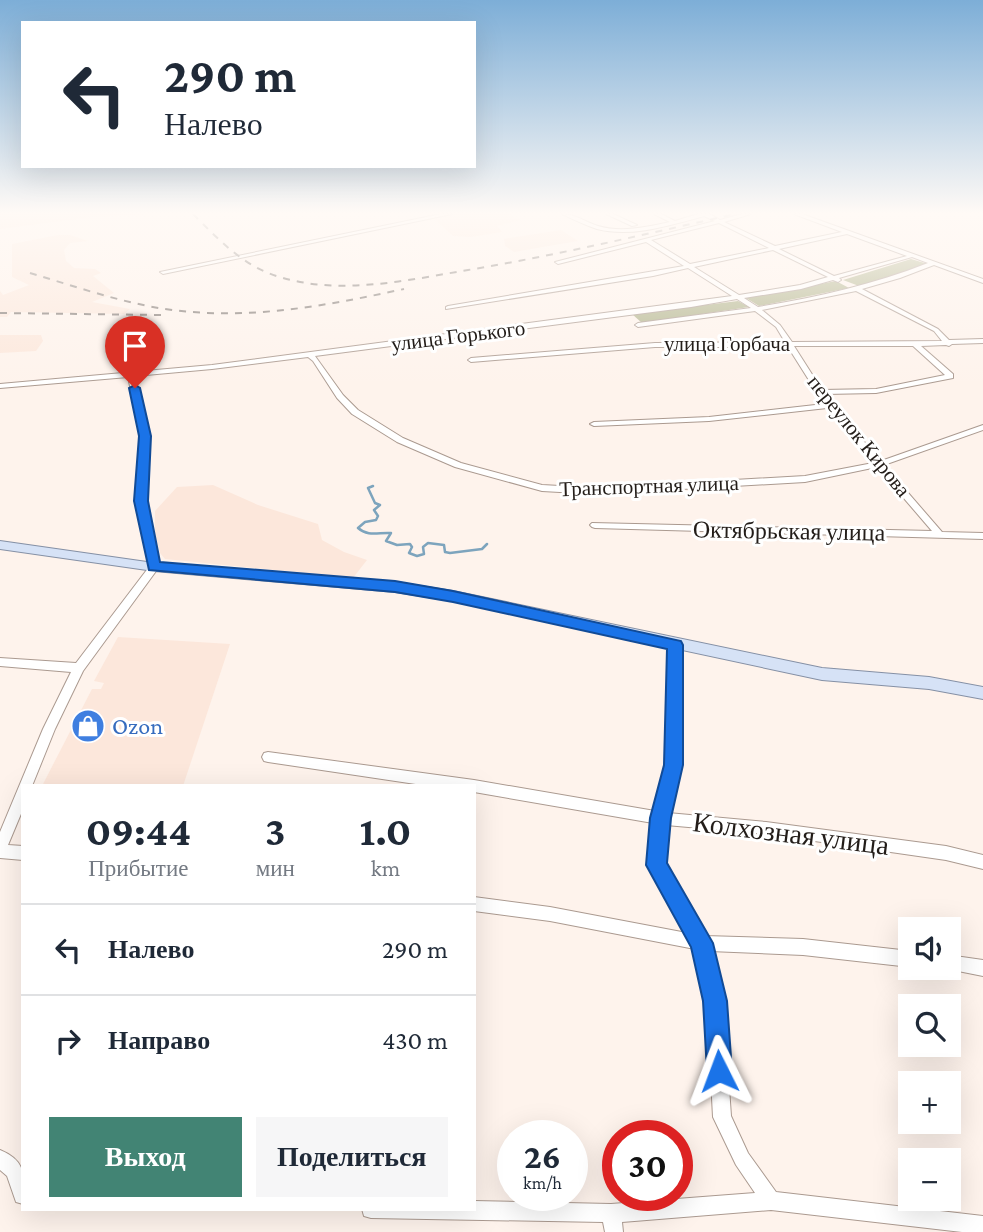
<!DOCTYPE html>
<html lang="ru">
<head>
<meta charset="utf-8">
<style>
	body { margin:0; font-family:"Crimson Pro",serif; background:#f6f6f7; color:#1f2937; height:100vh; display:flex; flex-direction:column; font-size:26px; white-space:nowrap }
	* { box-sizing:border-box; margin:0 }
	p { font-size:23px; color:#747a83 }
	.icon { flex:none; width:38px; height:38px; fill:none; stroke:currentColor; stroke-width:2; stroke-linecap:round; stroke-linejoin:round }
	.map { position:relative; flex:1; overflow:hidden }
	.drawer { position:absolute; left:21px; top:784px; width:455px; height:427px; display:flex; flex-direction:column; background:#fff; border-radius:0px; box-shadow:0 7px 28px #0002 }
	.drawer>* { flex:none }
	.banner { position:absolute; left:21px; top:21px; width:455px; height:147px; border-radius:0px; box-shadow:0 7px 28px #0002; background:#fff; color:#1f2937; overflow:hidden }
	.buttons { position:absolute; left:898px; top:917px; display:grid; gap:14px }
	.buttons a { display:grid; place-items:center; width:63px; height:63px; border-radius:0px; background:#fff; box-shadow:0 7px 28px #0002; font-size:35px }
	.speed { position:absolute; left:497px; top:1120px; display:flex; gap:14px; font-size:35px; font-weight:700; text-align:center }
	.speed>* { display:grid; place-content:center; width:91px; height:91px; border-radius:50%; background:#fff; box-shadow:0 7px 28px #0002; line-height:1 }
	.speed small { font-size:18px; font-weight:400 }
	.speed .limit { border:10px solid #d22; background:#fff; color:#111 }
	.pin { position:absolute; display:grid; place-items:center; width:60px; height:60px; color:#fff; margin:-72px -30px; border-radius:50% 50% 50% 0; rotate:-45deg; box-shadow:0 0 7px #0007 }
	.pin .icon { rotate:45deg }
	.me { position:absolute; width:77px; margin:-38px; rotate:357deg; stroke-linejoin:round; filter:drop-shadow(0 0 5px #0008) }
	.turn { display:flex; align-items:center; gap:24px; height:147px; padding:0 28px; font-size:32px }
	.turn .icon { width:91px; height:91px; stroke-width:2.5 }
	.turn b { display:block; font-size:49px; line-height:60px }
	.eta { display:flex; justify-content:space-evenly; align-items:center; height:119px; text-align:center }
	.eta b { font-size:42px; font-weight:700; line-height:49px }
	.button { display:flex; gap:14px; margin-top:auto; padding:14px 28px }
	.button a { flex:1; height:80px; border-radius:0px; background:#428474; color:#fff; font-size:28px; font-weight:700; line-height:80px; text-align:center }
	.button a+a { background:#f6f6f7; color:#1f2937 }
	ul { padding:0; list-style:none }
	li { display:flex; align-items:center; gap:21px; height:91px; padding:0 28px; border-top:2px solid #e0e1e3 }
	li div { flex:1 }
	li b { display:block; font-size:26px }
	li em { font-style:normal }
	.map>svg:first-child { display:block }
	.built { fill:#fce7db }
	.forest { fill:#afb289 }
	.lines { fill:none; stroke-linecap:round; stroke-linejoin:round }
	.stream { stroke:#7da4bd; stroke-width:2.5 }
	.minor-casing { stroke:#ab9a90; stroke-width:2 }
	.major-casing { stroke:#8590a5; stroke-width:2 }
	.minor { fill:#fff; fill-rule:evenodd }
	.major { fill:#d6e2f6; fill-rule:evenodd }
	.rail { stroke:#817974; stroke-width:2; stroke-dasharray:7 7; stroke-linecap:butt }
	.route { fill:#1a73e8; stroke:#114b97; stroke-width:2 }
	.labels { text-anchor:middle; stroke-width:6; stroke-linejoin:round; paint-order:stroke }
	.far-street-label { font-size:21px; fill:#231d19; stroke:#fff }
	.street-label { font-size:24px; fill:#231d19; stroke:#fff }
	.shop-label { font-size:24px; fill:#366cbe; stroke:#fff; text-anchor:start }
	.near-street-label { font-size:28px; fill:#231d19; stroke:#fff }
</style>
</head>
<body>
<div class="map">
<svg width="983" height="1232" viewBox="0 0 983 1232">
	<rect width="100%" height="100%" fill="#fef3ec"/>
	<g class="built">
		<polygon points="0,214 150,214 92,217 0,229"/>
		<polygon points="453,214 510,214 520,220 497,226 502,232 471,237 453,236 434,219"/>
		<polygon points="561,230 578,241 514,252 505,246 504,239"/>
		<polygon points="58,235 70,235 88,241 70,243 64,250 66,261 74,268 95,269 101,273 93,276 114,293 92,302 130,309 124,314 11,312 7,317 0,317 0,291 3,295 29,285 12,277 12,244"/>
		<polygon points="0,335 41,335 43,341 36,351 0,353"/>
		<polygon points="213,485 258,505 318,524 322,540 344,552 367,560 353,578 165,559 160,553 155,534 155,511 177,487"/>
		<polygon points="118,637 230,644 183,786 42,786 92,689 101,689 104,683 94,681"/>
	</g>
	<g class="forest">
		<polygon points="911,259 928,264 859,286 843,280"/>
		<polygon points="836,281 849,288 759,306 746,298"/>
		<polygon points="738,301 749,307 642,323 632,314"/>
	</g>
	<g class="lines">
		<path class="stream" d="M373,486L368,488L375,503L380,505L374,510L378,516L376,520L365,522L358,528C368,537 379,532 391,533L386,541L397,545L410,544L412,547L409,553L417,556L424,554L423,547L428,543L444,545L445,552L450,553L482,549L487,544"/>
		<defs>
			<g id="minor">
				<polygon points="441,214 452,214 163,274 160,272"/>
				<path d="M562,214C576,214 585,222 598,226C621,233 647,227 670,222L654,214H661L675,221L698,214H710L720,220L742,214H751L724,222L775,246L842,232L794,214H802L983,279V283L934,265L900,278L862,289L938,329L949,340L983,339V343L952,344L949,346L946,345L921,346L953,374V378L876,393L825,394L832,405L881,461L983,425V430L884,465L942,532L983,533V539L595,528L592,527L590,525L592,523L932,531L877,467L805,482L596,494L542,491L455,467L397,442L352,414L337,398L313,361L308,357L212,369L135,376L149,436L145,501L159,567L83,671L55,729L32,786H23V809L8,845L23,846V860L0,858V832L43,729L71,672L0,666V658L76,663L149,567L137,501L141,436L128,377L0,388V384L212,365L732,296L688,268L653,276L446,309V307L448,306L684,266L646,242L558,264L555,262L715,221L704,216C671,225 632,238 597,229C585,225 573,219 562,214ZM719,223L769,248L690,264L651,240ZM847,234L907,256L834,276L779,249ZM773,250L828,277L800,285L739,295L694,267ZM912,257L928,263C872,285 818,297 758,307L744,298L801,289L833,280L838,282L841,280L839,278ZM856,291L934,331L942,341L792,342L780,325L762,310ZM737,299L751,308L638,323L635,325L638,327L755,311L776,327L785,342L655,343L471,358L468,360L471,362L655,347H788L824,404L709,417L594,422L590,424L594,426L709,421L827,408L873,463L805,476L596,488L542,485L461,463L403,438L358,410L343,395L315,356L691,307ZM794,346H913L945,375L876,389L822,390Z"/>
				<polygon points="606,214 613,214 637,225 632,226"/>
				<polygon points="675,641 679,642 680,645 679,765 668,813 766,822 946,846 983,855 983,869 946,860 766,834 666,825 663,864 705,936 803,939 910,951 910,967 803,955 710,951 723,1001 731,1116 748,1153 776,1192 983,1216 983,1232 962,1232 771,1210 622,1222 623,1232 605,1232 603,1222 371,1218 364,1216 362,1209 474,1209 474,1201 611,1204 755,1193 736,1165 713,1117 707,1001 695,949 550,921 474,911 474,897 550,907 687,933 649,865 653,823 474,792 474,786 429,786 268,762 264,761 262,757 264,753 268,752 474,780 655,811 667,765 670,645 671,642"/>
				<polygon points="948,955 983,960 983,976 943,968 948,968"/>
				<path d="M0,1150C29,1162 23,1178 23,1204L16,1202L7,1176L0,1170Z"/>
			</g>
			<polygon id="major" points="0,541 154,563 395,582 453,591 822,668 929,677 983,687 983,699 929,689 822,680 453,601 395,592 154,571 0,549"/>
		</defs>
		<use href="#minor" class="minor-casing"/>
		<use href="#major" class="major-casing"/>
		<use href="#minor" class="minor"/>
		<use href="#major" class="major"/>
		<g class="rail">
			<path d="M193,214C220,241 245,268 283,278C343,295 408,280 468,270C558,255 646,234 735,214"/>
			<path d="M30,273C74,286 119,302 165,309C246,321 325,306 404,289"/>
			<polyline points="0,313 161,315"/>
		</g>
	</g>
	<linearGradient id="sky" x2="0" y2="1"><stop stop-color="#7daed7"/><stop offset="0.55" stop-color="#fffaf6"/><stop offset="1" stop-color="#fffaf6" stop-opacity="0"/></linearGradient>
	<rect width="983" height="387" fill="url(#sky)"/>
	<polygon class="route" points="135,385 140,388 151,436 148,501 160,562 395,581 453,591 681,641 683,645 683,765 671,818 667,863 713,943 727,1001 732,1071 728,1080 719,1084 710,1080 707,1071 703,1001 691,947 646,865 650,818 664,765 667,649 453,602 395,592 149,570 134,501 139,436 129,388"/>
	<defs>
		<symbol id="shop-disc" viewBox="-11 -11 22 22"><circle r="9.5" fill="#3f7fe0" stroke="#fff"/><path d="M-5-2.5h2.3a2.7 3.5 0 0 1 5.4 0H5L5.5 6h-11ZM-1.5-2.5h3a1.5 2.3 0 0 0-3 0Z" fill="#fff"/></symbol>
	</defs>
	<g fill-rule="evenodd">
		<use href="#shop-disc" x="69" y="707" width="38" height="38"/>
	</g>
	<g class="labels">
		<g class="far-street-label">
			<text transform="translate(458 336) rotate(-7)" y="7">улица Горького</text>
			<text x="727" y="351">улица Горбача</text>
			<text transform="translate(859 436) rotate(51)" y="7">переулок Кирова</text>
			<text transform="translate(649 486) rotate(-2)" y="7">Транспортная улица</text>
		</g>
		<g class="street-label">
			<text transform="translate(789 531) rotate(1)" y="8">Октябрьская улица</text>
		</g>
		<g class="shop-label">
			<text x="112" y="734">Ozon</text>
		</g>
		<g class="near-street-label">
			<text transform="translate(791 833) rotate(7)" y="10">Колхозная улица</text>
		</g>
	</g>
</svg>
<div class="buttons">
<a><svg class="icon" aria-label="sound" viewBox="0 0 24 24"><path d="M4 9h4l5-4v14l-5-4H4zM17 9q2 3 0 6"/></svg></a>
<a><svg class="icon" aria-label="search" viewBox="0 0 24 24"><circle cx="10" cy="10" r="6"/><path d="M15 15l6 6"/></svg></a>
<a>+</a>
<a>−</a>
</div>
<div class="speed"><div>26<small>km/h</small></div><div class="limit">30</div></div>
<div class="pin" style="left:135px;top:388px;background:#d93025"><svg class="icon" aria-label="arrive" viewBox="0 0 24 24"><path d="M6 21V4h12l-3 4 3 4H6"/></svg></div>
<svg class="me" style="left:719px;top:1071px" viewBox="-20 -20 40 40"><path d="M0-17L14 15 0 8-14 15z" fill="#1a73e8" stroke="#fff" stroke-width="4"/></svg>
<div class="banner">
<div class="turn"><svg class="icon" aria-label="left" viewBox="0 0 24 24"><path d="M17 20v-9H6M10 6l-5 5 5 5"/></svg><div><b>290 m</b>Налево</div></div>
</div>
<section class="drawer">
<div class="eta">
<div><b>09:44</b><p>Прибытие</p></div>
<div><b>3</b><p>мин</p></div>
<div><b>1.0</b><p>km</p></div>
</div>
<ul>
<li><svg class="icon" aria-label="left" viewBox="0 0 24 24"><path d="M17 20v-9H6M10 6l-5 5 5 5"/></svg><div><b>Налево</b></div><em>290 m</em></li>
<li><svg class="icon" aria-label="right" viewBox="0 0 24 24"><path d="M7 20v-9h11M14 6l5 5-5 5"/></svg><div><b>Направо</b></div><em>430 m</em></li>
</ul>
<div class="button"><a>Выход</a><a>Поделиться</a></div>
</section>
</div>
</body>
</html>
